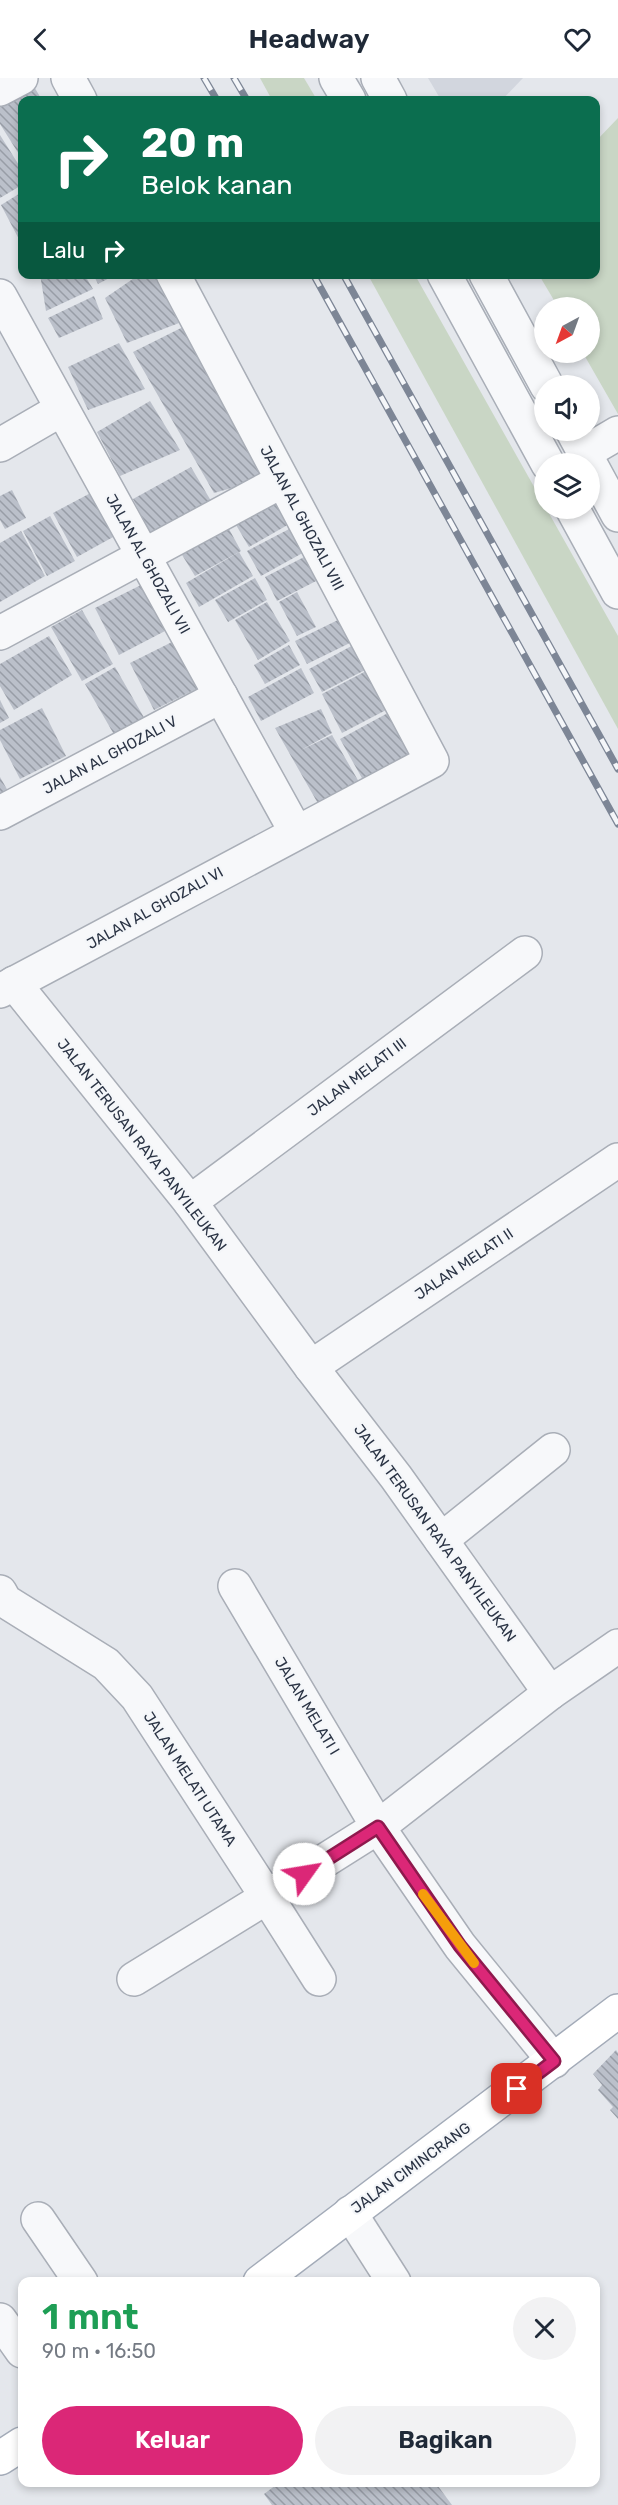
<!DOCTYPE html>
<html lang="id">
<head>
<meta charset="utf-8">
<style>
	body { margin:0; font-family:Rubik,sans-serif; background:#f2f2f3; color:#1f2937; height:100vh; display:flex; flex-direction:column; font-size:22px; white-space:nowrap }
	* { box-sizing:border-box; margin:0 }
	p { font-size:20px; color:#747a83 }
	.icon { flex:none; width:33px; height:33px; fill:none; stroke:currentColor; stroke-width:2; stroke-linecap:round; stroke-linejoin:round }
	.map { position:relative; flex:1; overflow:hidden }
	.panel { position:absolute; left:18px; top:2199px; width:582px; height:210px; display:flex; flex-direction:column; background:#fff; border-radius:12px; box-shadow:0 3px 9px #0003 }
	.panel>* { flex:none }
	.guide { position:absolute; left:18px; top:18px; width:582px; height:183px; border-radius:12px; box-shadow:0 3px 9px #0003; background:#0b6e4f; color:#fff; overflow:hidden }
	.needle { width:39px; rotate:221deg }
	.fabs { position:absolute; left:534px; top:219px; display:grid; gap:12px }
	.fabs a { display:grid; place-items:center; width:66px; height:66px; border-radius:50%; background:#fff; box-shadow:0 3px 9px #0003; font-size:30px }
	.pin { position:absolute; display:grid; place-items:center; width:51px; height:51px; color:#fff; margin:-26px; border-radius:12px; box-shadow:0 3px 9px #0006 }
	.me { position:absolute; width:66px; margin:-33px; rotate:58deg; stroke-linejoin:round; filter:drop-shadow(0 0 4px #0008) }
	.turn { display:flex; align-items:center; gap:21px; height:126px; padding:0 24px; font-size:27px }
	.turn .icon { width:78px; height:78px; stroke-width:2.5 }
	.turn b { display:block; font-size:42px; line-height:51px }
	.then { display:flex; align-items:center; height:57px; padding:0 24px; background:#0003; gap:12px; font-size:22px }
	.round { display:grid; place-items:center; flex:none; width:63px; height:63px; border-radius:32px; background:#f2f2f3 }
	.headline { display:flex; align-items:center; justify-content:space-between; height:102px; padding:0 24px }
	h1 { font-size:36px; font-weight:600; line-height:45px; color:#1e9e55 }
	.cta { display:flex; gap:12px; margin-top:auto; padding:12px 24px }
	.cta a { flex:1; height:69px; border-radius:36px; background:#db2777; color:#fff; font-size:24px; font-weight:600; line-height:69px; text-align:center }
	.cta a+a { background:#f2f2f3; color:#1f2937 }
	header { display:flex; justify-content:space-between; align-items:center; height:78px; padding:0 24px; background:#fff; font-size:27px; font-weight:600 }
	.map>svg:first-child { display:block }
	.built { fill:#d2d6de }
	.grass { fill:#c9d6c5 }
	.building { fill:url(#building-back-hatch) }
	.lines { fill:none; stroke-linecap:round; stroke-linejoin:round }
	.minor-casing { stroke:#a9aeb7; stroke-width:36 }
	.major-casing { stroke:#a3abb8; stroke-width:36 }
	.minor { stroke:#f7f8fa; stroke-width:33 }
	.major { stroke:#fff; stroke-width:33 }
	.rail-casing { stroke:#7d8696; stroke-width:7 }
	.rail { stroke:#f4f6f9; stroke-width:4.5; stroke-dasharray:14; stroke-linecap:butt }
	.route-casing { stroke:#8e194d; stroke-width:15 }
	.route { stroke:#db2777; stroke-width:10 }
	.slow { stroke:#f59e0b; stroke-width:10 }
	.labels { text-anchor:middle; stroke-width:4.5; stroke-linejoin:round; paint-order:stroke }
	.street-label { font-size:15px; fill:#2b3445; stroke:#f4f6f9 }
</style>
</head>
<body>
<header><svg class="icon" aria-label="back" viewBox="0 0 24 24"><path d="M15 5l-7 7 7 7"/></svg>Headway<svg class="icon" aria-label="heart" viewBox="0 0 24 24"><path d="M12 20l-8-8c-3-5 5-10 8-4 3-6 11-1 8 4z"/></svg></header>
<div class="map">
<svg width="618" height="2427" viewBox="0 0 618 2427">
	<defs>
		<pattern id="building-back-hatch" width="6" height="6" patternUnits="userSpaceOnUse" patternTransform="scale(1.5)"><rect width="6" height="6" fill="#bbc0ca"/><path d="M-1 5l2 2M0 0l6 6M5-1l2 2" fill="none" stroke="#989da6"/></pattern>
	</defs>
	<rect width="100%" height="100%" fill="#e4e7ec"/>
	<polygon class="built" points="428,0 523,0 502,22 441,22"/>
	<g class="grass">
		<polygon points="260,0 304,0 317,22 272,22"/>
		<polygon points="618,40 618,336 583,275 590,274 590,230 558,229 539,197 596,196 596,63"/>
		<polygon points="368,197 415,197 618,558 618,651"/>
	</g>
	<g class="building">
		<polygon points="33,7 42,22 22,22 22,81 0,46 0,29"/>
		<polygon points="0,57 22,92 22,107 0,120"/>
		<polygon points="22,114 22,167 1,127"/>
		<polygon points="40,196 84,196 93,211 46,233"/>
		<polygon points="93,196 117,196 98,206"/>
		<polygon points="140,196 153,196 179,245 127,265 105,220"/>
		<polygon points="94,218 103,241 59,260 48,240"/>
		<polygon points="189,246 271,399 214,415 133,274"/>
		<polygon points="119,265 145,311 88,332 68,289"/>
		<polygon points="150,323 180,372 120,398 97,354"/>
		<polygon points="191,389 214,428 150,455 133,421"/>
		<polygon points="100,410 124,453 77,479 53,435"/>
		<polygon points="271,411 291,445 249,469 229,435"/>
		<polygon points="12,412 26,440 5,451 0,442 0,418"/>
		<polygon points="50,438 75,483 47,498 23,453"/>
		<polygon points="223,440 241,473 195,498 176,467"/>
		<polygon points="295,448 308,472 261,498 247,473"/>
		<polygon points="21,453 45,498 0,524 0,465"/>
		<polygon points="239,474 253,498 199,529 186,505"/>
		<polygon points="310,476 322,500 277,523 265,499"/>
		<polygon points="255,500 267,522 228,544 215,522"/>
		<polygon points="141,507 165,553 119,577 95,530"/>
		<polygon points="297,514 316,549 297,558 279,524"/>
		<polygon points="267,524 290,563 258,582 235,542"/>
		<polygon points="82,532 113,586 82,603 51,549"/>
		<polygon points="342,540 354,563 307,586 295,563"/>
		<polygon points="49,558 72,597 14,632 0,608 0,586"/>
		<polygon points="176,562 200,609 154,632 130,585"/>
		<polygon points="357,565 371,589 322,614 309,591"/>
		<polygon points="289,567 300,587 265,606 254,587"/>
		<polygon points="115,589 146,643 116,660 85,606"/>
		<polygon points="301,590 314,615 261,643 248,619"/>
		<polygon points="368,592 388,631 342,655 322,616"/>
		<polygon points="0,622 9,640 0,645"/>
		<polygon points="42,630 66,678 20,701 0,662 0,652"/>
		<polygon points="397,630 420,671 363,702 340,661"/>
		<polygon points="321,631 332,655 301,672 332,657 363,711 320,729 275,650"/>
		<polygon points="0,699 8,713 0,717"/>
		<polygon points="616,1972 618,1975 618,2041 610,2032 613,2029 598,2012 602,2007 593,1996"/>
		<polygon points="280,2404 435,2404 452,2427 272,2427 264,2416"/>
	</g>
	<g class="lines">
		<defs>
			<g id="minor">
				<polyline points="68,0 80,22"/>
				<polyline points="336,0 349,22"/>
				<polyline points="378,0 390,22"/>
				<polyline points="0,11 21,0"/>
				<polyline points="444,196 548,386"/>
				<polyline points="486,196 547,308"/>
				<polyline points="0,218 296,754"/>
				<polyline points="572,352 618,437"/>
				<polyline points="0,367 62,331"/>
				<polyline points="584,375 618,355"/>
				<polyline points="572,430 618,514"/>
				<polyline points="0,555 282,403"/>
				<polyline points="0,735 221,618"/>
				<polyline points="14,905 190,1124 311,1289 396,1399 550,1615 378,1749 460,1868 554,1983"/>
				<polyline points="0,913 432,683 173,196"/>
				<polyline points="190,1124 525,875"/>
				<polyline points="311,1289 618,1082"/>
				<polyline points="441,1462 553,1372"/>
				<polyline points="0,1514 5,1523 106,1586 137,1619 267,1819 378,1749 235,1508"/>
				<polyline points="550,1615 618,1568"/>
				<polyline points="134,1901 267,1819 319,1901"/>
				<polyline points="350,2135 394,2204"/>
				<polyline points="38,2141 81,2204"/>
				<polyline points="0,2242 22,2273"/>
			</g>
			<g id="major">
				<polyline points="260,2204 618,1933"/>
				<polyline points="0,2380 22,2366"/>
			</g>
		</defs>
		<use href="#minor" class="minor-casing"/>
		<use href="#major" class="major-casing"/>
		<use href="#minor" class="minor"/>
		<use href="#major" class="major"/>
		<defs>
			<g id="rail">
				<polyline points="204,0 217,22"/>
				<polyline points="234,0 247,22"/>
				<polyline points="313,196 618,746"/>
				<polyline points="343,196 618,691"/>
			</g>
		</defs>
		<use href="#rail" class="rail-casing"/>
		<use href="#rail" class="rail"/>
	</g>
	<g class="lines">
		<defs>
			<polyline id="route" points="304,1796 378,1749 460,1868 554,1983 517,2011"/>
		</defs>
		<use href="#route" class="route-casing"/>
		<use href="#route" class="route"/>
		<polyline class="slow" points="423,1816 474,1885"/>
	</g>
	<g class="labels">
		<g class="street-label">
			<text transform="translate(302 440) rotate(62)" y="5">JALAN AL GHOZALI VIII</text>
			<text transform="translate(148 486) rotate(61)" y="5">JALAN AL GHOZALI VII</text>
			<text transform="translate(110 677) rotate(-28)" y="5">JALAN AL GHOZALI V</text>
			<text transform="translate(155 830) rotate(-29)" y="5">JALAN AL GHOZALI VI</text>
			<text transform="translate(357 999) rotate(-37)" y="5">JALAN MELATI III</text>
			<text transform="translate(142 1067) rotate(52)" y="5">JALAN TERUSAN RAYA PANYILEUKAN</text>
			<text transform="translate(464 1186) rotate(-34)" y="5">JALAN MELATI II</text>
			<text transform="translate(435 1455) rotate(54)" y="5">JALAN TERUSAN RAYA PANYILEUKAN</text>
			<text transform="translate(307 1628) rotate(59)" y="5">JALAN MELATI I</text>
			<text transform="translate(190 1701) rotate(57)" y="5">JALAN MELATI UTAMA</text>
			<text transform="translate(411 2090) rotate(-36)" y="5">JALAN CIMINCRANG</text>
		</g>
	</g>
</svg>
<div class="fabs">
<a><svg class="needle" viewBox="-14 -14 28 28"><path d="M0-13l5 13h-10z" fill="#e53935"/><path d="M0 13l5-13h-10z" fill="#747a83"/></svg></a>
<a><svg class="icon" aria-label="sound" viewBox="0 0 24 24"><path d="M4 9h4l5-4v14l-5-4H4zM17 9q2 3 0 6"/></svg></a>
<a><svg class="icon" aria-label="layers" viewBox="0 0 24 24"><path d="M12 4l9 5-9 5-9-5zM3 14l9 5 9-5"/></svg></a>
</div>
<div class="pin" style="left:517px;top:2011px;background:#d93025"><svg class="icon" aria-label="arrive" viewBox="0 0 24 24"><path d="M6 21V4h12l-3 4 3 4H6"/></svg></div>
<svg class="me" style="left:304px;top:1796px" viewBox="-20 -20 40 40"><circle r="19" fill="#fff"/><path d="M0-13L10 11 0 6-10 11z" fill="#db2777"/></svg>
<div class="guide">
<div class="turn"><svg class="icon" aria-label="right" viewBox="0 0 24 24"><path d="M7 20v-9h11M14 6l5 5-5 5"/></svg><div><b>20 m</b>Belok kanan</div></div>
<div class="then">Lalu<svg class="icon" aria-label="right" viewBox="0 0 24 24"><path d="M7 20v-9h11M14 6l5 5-5 5"/></svg></div>
</div>
<section class="panel">
<div class="headline"><div><h1>1 mnt</h1><p>90 m · 16:50</p></div><a class="round"><svg class="icon" aria-label="close" viewBox="0 0 24 24"><path d="M6 6l12 12M18 6L6 18"/></svg></a></div>
<div class="cta"><a>Keluar</a><a>Bagikan</a></div>
</section>
</div>
</body>
</html>
